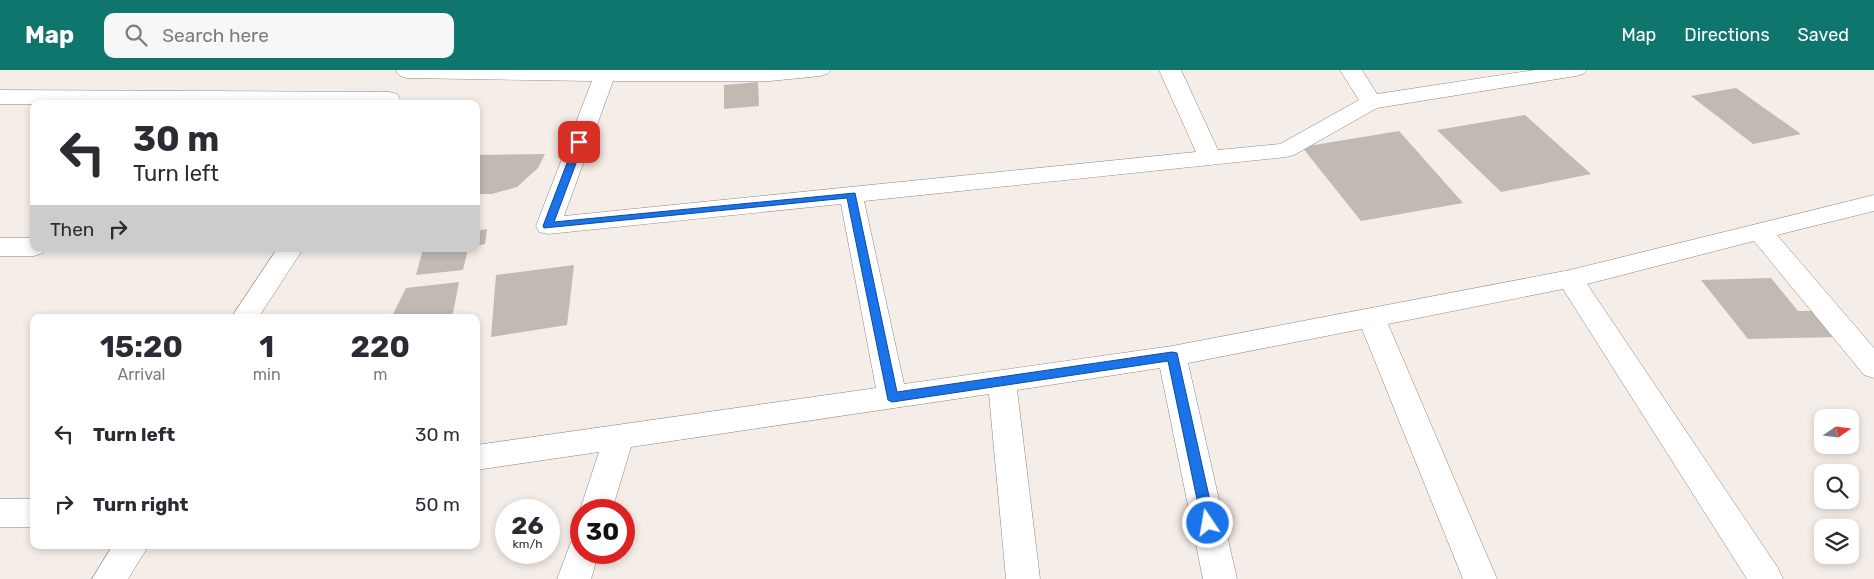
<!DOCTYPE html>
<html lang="en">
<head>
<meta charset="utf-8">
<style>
	body { margin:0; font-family:Rubik,sans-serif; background:#f7f7f7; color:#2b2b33; height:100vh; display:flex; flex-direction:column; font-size:19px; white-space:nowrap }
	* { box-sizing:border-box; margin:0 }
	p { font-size:16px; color:#7c7c81 }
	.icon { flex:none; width:28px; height:28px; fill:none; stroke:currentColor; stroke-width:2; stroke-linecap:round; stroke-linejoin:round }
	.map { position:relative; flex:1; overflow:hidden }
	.side { position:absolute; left:30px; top:244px; width:450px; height:235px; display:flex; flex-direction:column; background:#fff; border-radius:10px; box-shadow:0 2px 8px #0003 }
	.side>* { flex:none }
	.hud { position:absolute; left:30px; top:30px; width:450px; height:152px; border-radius:10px; box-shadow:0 2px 8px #0003; background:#fff; color:#2b2b33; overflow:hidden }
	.needle { width:32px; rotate:76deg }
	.controls { position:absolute; left:1814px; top:339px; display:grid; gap:10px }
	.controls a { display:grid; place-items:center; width:45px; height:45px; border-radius:10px; background:#fff; box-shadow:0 2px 8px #0003; font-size:25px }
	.speed { position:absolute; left:495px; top:429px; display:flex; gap:10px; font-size:25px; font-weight:700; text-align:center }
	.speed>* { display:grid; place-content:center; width:65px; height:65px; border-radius:50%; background:#fff; box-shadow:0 2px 8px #0003; line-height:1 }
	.speed small { font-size:12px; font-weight:400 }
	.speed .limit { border:8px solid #d22; background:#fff; color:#111 }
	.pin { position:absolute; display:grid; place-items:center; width:42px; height:42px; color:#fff; margin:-21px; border-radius:10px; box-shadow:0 2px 8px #0006 }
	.me { position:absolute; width:55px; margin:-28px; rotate:348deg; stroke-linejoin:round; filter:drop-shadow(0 0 4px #0008) }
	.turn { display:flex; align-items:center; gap:18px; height:105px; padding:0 20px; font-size:22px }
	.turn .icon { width:65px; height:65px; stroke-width:2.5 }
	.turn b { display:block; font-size:35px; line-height:42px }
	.then { display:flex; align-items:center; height:48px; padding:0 20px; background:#0003; gap:10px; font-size:19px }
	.eta { display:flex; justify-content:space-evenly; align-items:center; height:85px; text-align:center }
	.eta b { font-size:30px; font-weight:700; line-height:35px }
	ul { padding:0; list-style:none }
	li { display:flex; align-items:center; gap:15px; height:70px; padding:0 20px }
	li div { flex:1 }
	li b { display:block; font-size:19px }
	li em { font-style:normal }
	header { display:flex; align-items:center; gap:30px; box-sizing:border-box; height:70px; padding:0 25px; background:#0f766e; color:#fff }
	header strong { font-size:24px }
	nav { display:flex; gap:28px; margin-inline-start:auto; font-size:18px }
	.search { width:350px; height:45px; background:#f7f7f7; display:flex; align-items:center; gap:12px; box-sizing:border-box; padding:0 18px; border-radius:10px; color:#7c7c81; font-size:19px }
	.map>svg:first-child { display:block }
	.building { fill:#c0bab3 }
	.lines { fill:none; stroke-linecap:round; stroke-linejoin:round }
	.street-casing { stroke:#8e8681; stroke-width:1 }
	.street { fill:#fff; fill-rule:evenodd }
	.route { fill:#1a73e8; stroke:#114b97 }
</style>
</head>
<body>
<header>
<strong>Map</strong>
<div class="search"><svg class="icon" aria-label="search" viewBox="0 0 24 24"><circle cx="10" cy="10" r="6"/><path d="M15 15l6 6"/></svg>Search here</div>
<nav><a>Map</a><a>Directions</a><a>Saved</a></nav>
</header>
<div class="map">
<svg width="1874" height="509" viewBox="0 0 1874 509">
	<rect width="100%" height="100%" fill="#f5ede7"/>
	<g class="building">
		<polygon points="758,12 759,36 724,39 724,15"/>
		<polygon points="1736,18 1801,64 1753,74 1691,26"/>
		<polygon points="1525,45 1591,104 1501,122 1437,60"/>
		<polygon points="1399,61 1463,133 1361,151 1302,77"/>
		<polygon points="545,84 538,98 517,117 492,124 476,124 476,85"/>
		<polygon points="487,159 485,174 476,176 476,161"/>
		<polygon points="423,179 468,179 463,200 416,205"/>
		<polygon points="574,195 567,255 491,267 496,205"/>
		<polygon points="1771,208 1798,241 1817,241 1840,267 1748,269 1701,210"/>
		<polygon points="459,212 452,248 391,248 406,218"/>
	</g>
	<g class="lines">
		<defs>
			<g id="street">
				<polygon points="398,0 831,0 827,4 820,6 770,11 613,11 564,146 1196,82 1159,0 1181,0 1218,80 1280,74 1359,30 1340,0 1362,0 1377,24 1535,0 1587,0 1583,4 1576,6 1377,38 1294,85 1286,87 864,131 904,314 1172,276 1570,200 1874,125 1874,141 1777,165 1874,278 1874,308 1864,305 1754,171 1587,214 1778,498 1783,509 1747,509 1563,219 1388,254 1497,509 1463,509 1362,259 1188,293 1237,509 1203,509 1160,298 1017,320 1040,509 1006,509 989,324 631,377 612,440 581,440 581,443 580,440 599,382 476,400 476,375 876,318 841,134 548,164 539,162 536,156 592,11 407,8 400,6 396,2"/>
				<polygon points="0,20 389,22 397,24 400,29 396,34 0,34"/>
				<polygon points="0,168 34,168 34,179 46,179 43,183 34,186 0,186"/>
				<polygon points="277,179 303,179 258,248 231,248"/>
				<rect x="0" y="429" width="34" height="28"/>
				<polygon points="581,468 581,482 599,482 591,509 557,509 571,472"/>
				<polygon points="113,475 149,475 128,509 92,509"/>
			</g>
		</defs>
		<use href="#street" class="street-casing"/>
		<use href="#street" class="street"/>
	</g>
	<polygon class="route" points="579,69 584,72 554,152 855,123 897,322 1172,282 1177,283 1215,453 1213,457 1208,459 1203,457 1202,453 1168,291 892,332 888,330 847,128 544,158 543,156 575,72"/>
</svg>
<div class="controls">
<a><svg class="needle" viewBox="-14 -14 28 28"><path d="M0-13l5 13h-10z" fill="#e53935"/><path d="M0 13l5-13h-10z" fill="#7c7c81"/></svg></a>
<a><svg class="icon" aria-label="search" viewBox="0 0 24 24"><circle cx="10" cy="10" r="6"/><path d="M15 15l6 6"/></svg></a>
<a><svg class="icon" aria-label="layers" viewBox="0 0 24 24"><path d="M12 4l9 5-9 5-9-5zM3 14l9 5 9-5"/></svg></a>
</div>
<div class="speed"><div>26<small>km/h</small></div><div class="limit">30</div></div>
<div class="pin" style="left:579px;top:72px;background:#d93025"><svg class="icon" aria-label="arrive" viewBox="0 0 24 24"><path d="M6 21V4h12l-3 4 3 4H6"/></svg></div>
<svg class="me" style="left:1208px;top:453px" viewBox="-20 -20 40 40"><circle r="17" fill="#1a73e8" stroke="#fff" stroke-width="3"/><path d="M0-11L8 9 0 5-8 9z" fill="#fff"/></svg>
<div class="hud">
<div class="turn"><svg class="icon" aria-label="left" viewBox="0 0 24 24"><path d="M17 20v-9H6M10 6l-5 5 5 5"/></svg><div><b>30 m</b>Turn left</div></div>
<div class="then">Then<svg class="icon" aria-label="right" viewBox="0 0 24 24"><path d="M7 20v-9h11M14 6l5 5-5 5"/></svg></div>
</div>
<section class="side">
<div class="eta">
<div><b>15:20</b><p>Arrival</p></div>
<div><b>1</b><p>min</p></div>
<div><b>220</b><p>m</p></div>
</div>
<ul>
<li><svg class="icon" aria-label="left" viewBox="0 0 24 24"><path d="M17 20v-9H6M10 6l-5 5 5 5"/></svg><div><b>Turn left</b></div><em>30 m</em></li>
<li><svg class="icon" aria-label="right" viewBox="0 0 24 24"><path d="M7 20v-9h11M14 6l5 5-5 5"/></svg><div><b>Turn right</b></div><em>50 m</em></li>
</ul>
</section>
</div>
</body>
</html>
